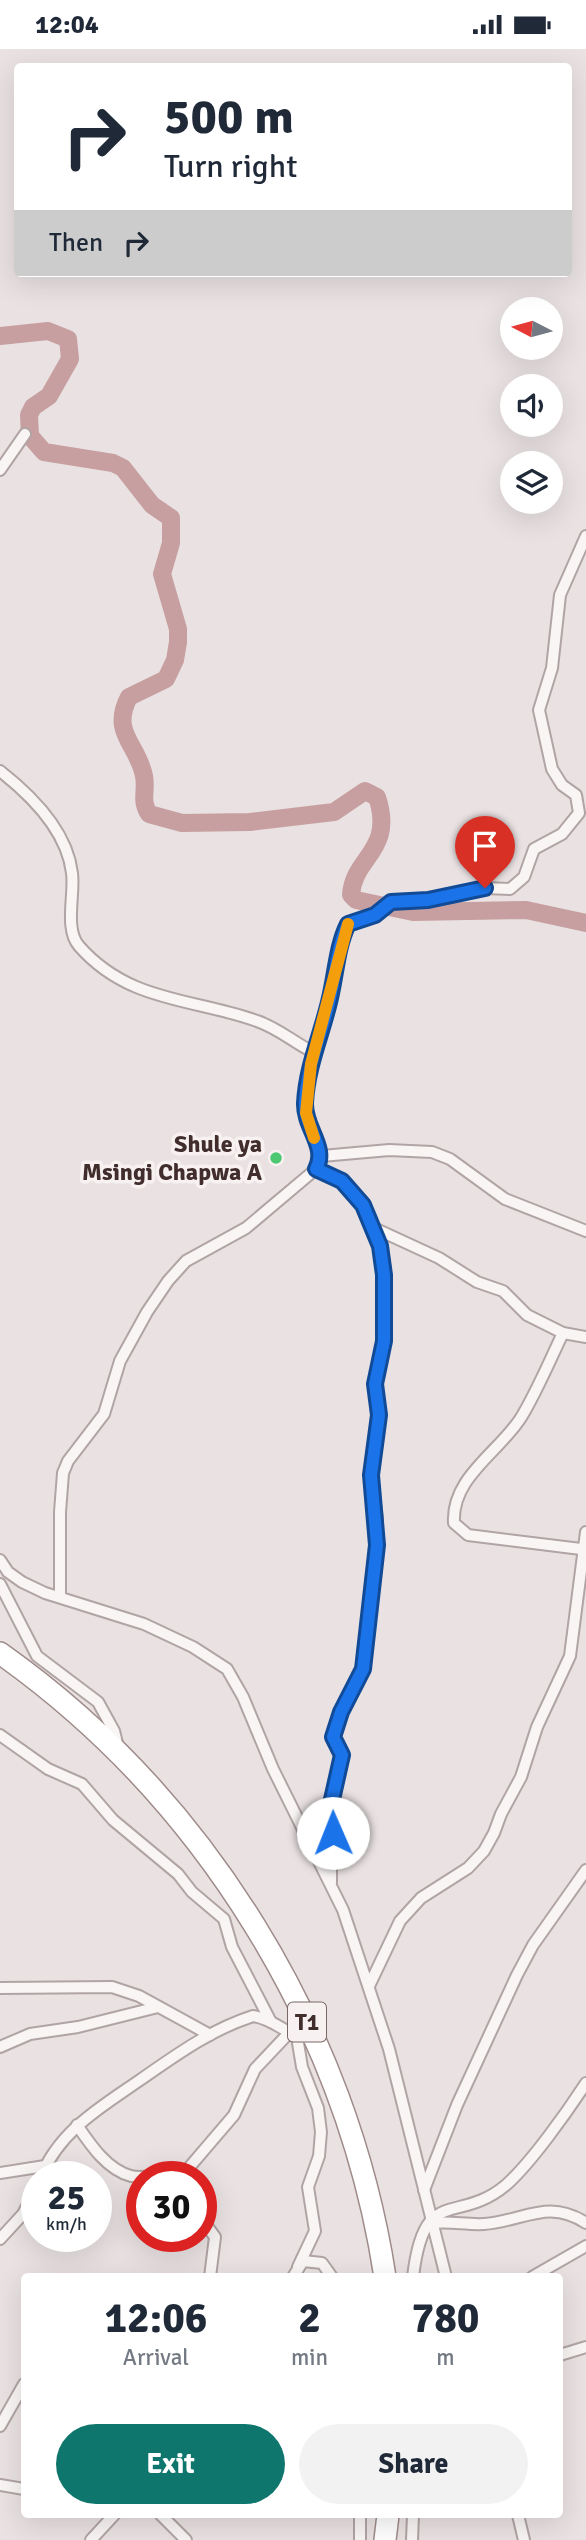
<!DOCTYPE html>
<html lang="en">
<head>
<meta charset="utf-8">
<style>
	body { margin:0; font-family:Signika,sans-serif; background:#f2f2f3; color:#1f2937; height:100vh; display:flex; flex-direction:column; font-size:26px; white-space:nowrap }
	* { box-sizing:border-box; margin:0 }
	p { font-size:23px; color:#747a83 }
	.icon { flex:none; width:38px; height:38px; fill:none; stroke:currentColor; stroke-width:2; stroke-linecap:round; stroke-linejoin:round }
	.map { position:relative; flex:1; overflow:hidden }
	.drawer { position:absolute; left:21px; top:2224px; width:542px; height:245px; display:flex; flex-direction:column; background:#fff; border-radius:7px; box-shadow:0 7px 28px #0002 }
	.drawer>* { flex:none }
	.banner { position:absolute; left:14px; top:14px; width:558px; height:214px; border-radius:7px; box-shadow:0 7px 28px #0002; background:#fff; color:#1f2937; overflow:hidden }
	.needle { width:46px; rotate:276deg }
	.buttons { position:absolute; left:500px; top:248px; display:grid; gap:14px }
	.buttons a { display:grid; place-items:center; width:63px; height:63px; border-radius:50%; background:#fff; box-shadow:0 7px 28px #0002; font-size:35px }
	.speed { position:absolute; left:21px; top:2112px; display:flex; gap:14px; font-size:35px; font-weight:700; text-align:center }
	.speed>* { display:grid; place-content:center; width:91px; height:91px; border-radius:50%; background:#fff; box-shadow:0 7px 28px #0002; line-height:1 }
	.speed small { font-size:18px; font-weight:400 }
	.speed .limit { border:10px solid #d22; background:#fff; color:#111 }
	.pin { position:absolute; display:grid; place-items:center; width:60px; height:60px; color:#fff; margin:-72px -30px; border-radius:50% 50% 50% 0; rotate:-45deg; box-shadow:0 0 7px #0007 }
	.pin .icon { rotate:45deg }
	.me { position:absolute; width:77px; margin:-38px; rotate:359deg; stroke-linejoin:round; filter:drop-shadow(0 0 5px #0008) }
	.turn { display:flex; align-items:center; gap:24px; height:147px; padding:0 35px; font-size:32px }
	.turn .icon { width:91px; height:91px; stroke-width:2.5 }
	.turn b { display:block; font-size:49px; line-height:60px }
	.then { display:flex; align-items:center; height:66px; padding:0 35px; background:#0003; gap:14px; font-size:26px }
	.eta { display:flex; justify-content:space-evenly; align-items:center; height:119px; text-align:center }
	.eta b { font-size:42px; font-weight:700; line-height:49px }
	.button { display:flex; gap:14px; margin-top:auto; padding:14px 35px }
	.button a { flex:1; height:80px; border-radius:42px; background:#0f766e; color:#fff; font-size:28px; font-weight:700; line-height:80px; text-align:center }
	.button a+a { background:#f2f2f3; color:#1f2937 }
	.status { display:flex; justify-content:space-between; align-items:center; height:49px; padding:0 35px; background:#fff; direction:ltr }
	.status svg { height:19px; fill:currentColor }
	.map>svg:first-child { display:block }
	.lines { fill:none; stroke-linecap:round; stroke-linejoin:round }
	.river { stroke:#c79fa1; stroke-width:18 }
	.street-casing { stroke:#b1a4a4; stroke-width:14 }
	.highway-casing { stroke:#9f8b8a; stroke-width:24 }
	.street { stroke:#f8f5f4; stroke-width:10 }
	.highway { stroke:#fff; stroke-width:21 }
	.route-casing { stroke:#114b97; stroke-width:18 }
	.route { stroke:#1a73e8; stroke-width:12 }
	.slow { stroke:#f59e0b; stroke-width:12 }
	.poi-dot { fill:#4ec772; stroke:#f7f2f1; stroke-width:2.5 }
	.labels { text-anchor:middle; stroke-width:7; stroke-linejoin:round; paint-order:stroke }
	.shield { fill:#f7f2f1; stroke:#786866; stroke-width:2 }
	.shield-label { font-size:23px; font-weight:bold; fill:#412d2b }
	.poi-label { font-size:24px; font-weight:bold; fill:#412d2b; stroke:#f7f2f1; text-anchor:end }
</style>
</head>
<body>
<div class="status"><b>12:04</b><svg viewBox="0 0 49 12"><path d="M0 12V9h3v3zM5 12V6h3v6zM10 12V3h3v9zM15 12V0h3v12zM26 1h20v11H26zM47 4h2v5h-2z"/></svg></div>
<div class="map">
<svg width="586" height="2491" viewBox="0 0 586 2491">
	<rect width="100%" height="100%" fill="#eae2e2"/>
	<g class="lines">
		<path class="river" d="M0,287L48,282L68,290L70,310L49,347L33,358L29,366L30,387L44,403L113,414L123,419L152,456L171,469V494L162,525L178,580V593L175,611L166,630L129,648C110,684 138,695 144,727C147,742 140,751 149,765L182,774L250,773L334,763L365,742L377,748C395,802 353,808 351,846L356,851L413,863L526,861L586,874"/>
		<defs>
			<g id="street">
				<polyline points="0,421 25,385"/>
				<path d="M0,722C32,747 67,782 72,824C75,845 64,880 79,897C129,954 193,949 257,972C278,979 293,993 313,1003"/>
				<polyline points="322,1107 389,1101 432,1103 450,1110 505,1150 586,1182"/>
				<polyline points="316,1120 342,1132 363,1156 380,1197 384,1226 384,1292 375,1335 379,1366 371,1426 377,1470 375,1515 363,1620 341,1663 333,1688 342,1706 331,1755 331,1833"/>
				<polyline points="374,1179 439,1209 477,1233 503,1242 527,1266 563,1284 586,1288"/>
				<path d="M563,1284C550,1311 538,1340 522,1367C501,1402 451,1428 454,1474L468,1486L581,1500"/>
				<polyline points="0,1511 8,1523 22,1533 45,1544 144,1575 193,1598 227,1620 243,1648 273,1720 343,1861 389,2000 446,2228"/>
				<polyline points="0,1535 37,1607 98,1653 114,1682 119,1702"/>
				<path d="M60,1548V1463L63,1424L68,1412L104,1365L120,1312L147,1263L168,1232L186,1212L246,1179L316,1120C328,1098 304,1079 305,1054C308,1016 322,985 330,949C336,924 337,897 348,875L375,866L391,853L428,851L485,839L510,840L524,828L534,800L562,785L579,764L576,746L562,736L552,720L539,661L552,619L560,546L586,487"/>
				<polyline points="0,1686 48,1720 82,1735 113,1771 178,1825 192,1843 224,1870 232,1898 271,1973"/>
				<polyline points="369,1937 400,1872 421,1849 468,1819 484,1802 494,1784 501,1765 521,1728 537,1678 570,1607 586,1483"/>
				<polyline points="0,1939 112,1938 139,1947 210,1986"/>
				<polyline points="297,1988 302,2018 318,2059 321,2083 319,2107 308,2138 315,2182 298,2218"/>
				<polyline points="0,1998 30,1985 78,1978 158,1958"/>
				<path d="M77,2076C90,2095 107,2121 131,2127C139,2129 147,2127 154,2128"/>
				<polyline points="0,2124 45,2117"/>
				<path d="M41,2128C59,2082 101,2058 140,2031C176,2006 210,1981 253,1967C278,1971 285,1988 315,1990"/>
				<polyline points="181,2128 234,2066 255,2020 288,1985"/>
				<polyline points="424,2141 457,2056 517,1926 533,1896 586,1821"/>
				<polyline points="201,2169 215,2188 210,2228"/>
				<path d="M433,2174C450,2172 467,2176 484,2175C524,2172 548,2149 586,2174"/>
				<polyline points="0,2190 23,2165 37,2138"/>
				<polyline points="293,2228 303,2212 322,2214 332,2228"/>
				<path d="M413,2228C424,2134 457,2177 506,2136C531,2114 567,2063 586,2034"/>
				<polyline points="532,2228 586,2197"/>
				<polyline points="560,2306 586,2298"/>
				<polyline points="0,2377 24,2335"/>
				<polyline points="0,2436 24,2440"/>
				<polyline points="161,2466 186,2491"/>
				<polyline points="518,2466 524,2491"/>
				<polyline points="91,2491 114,2466"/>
				<polyline points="360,2491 360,2466"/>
				<polyline points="412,2491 413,2466"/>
			</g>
			<g id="highway">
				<path d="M0,1604C205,1749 347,1980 385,2228"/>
				<polyline points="385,2491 388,2466"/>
			</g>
		</defs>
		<use href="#street" class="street-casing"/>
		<use href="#highway" class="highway-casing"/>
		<use href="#street" class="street"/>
		<use href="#highway" class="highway"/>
	</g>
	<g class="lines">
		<defs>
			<path id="route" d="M333,1784L331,1755L342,1706L333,1688L341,1663L363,1620L377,1496L371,1426L379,1366L375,1335L384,1292V1226L380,1197L363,1156L342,1132L316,1120C328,1098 304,1079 305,1054C307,1016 322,985 330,949C336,924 337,897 348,875L375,866L391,853L428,851L485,839"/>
		</defs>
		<use href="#route" class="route-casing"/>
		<use href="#route" class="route"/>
		<polyline class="slow" points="314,1089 306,1064 311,1015 348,875"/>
	</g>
	<circle class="poi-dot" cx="276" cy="1109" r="7"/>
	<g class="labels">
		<rect class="shield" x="288" y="1953.5" width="38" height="39" rx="5"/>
		<g class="shield-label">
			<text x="307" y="1981">T1</text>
		</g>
		<g class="poi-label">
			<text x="262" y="1103">Shule ya<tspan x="262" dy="28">Msingi Chapwa A</tspan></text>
		</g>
	</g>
</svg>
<div class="buttons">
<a><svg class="needle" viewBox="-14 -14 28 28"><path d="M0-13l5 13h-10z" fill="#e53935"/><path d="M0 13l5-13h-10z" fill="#747a83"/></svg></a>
<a><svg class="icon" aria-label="sound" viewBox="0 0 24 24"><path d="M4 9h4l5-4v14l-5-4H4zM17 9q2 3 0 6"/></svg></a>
<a><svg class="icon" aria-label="layers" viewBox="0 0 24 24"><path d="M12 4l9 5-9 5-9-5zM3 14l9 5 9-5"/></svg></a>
</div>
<div class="speed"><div>25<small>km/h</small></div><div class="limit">30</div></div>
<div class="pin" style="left:485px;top:839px;background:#d93025"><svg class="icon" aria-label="arrive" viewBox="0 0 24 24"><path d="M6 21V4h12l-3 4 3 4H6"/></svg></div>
<svg class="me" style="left:333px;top:1784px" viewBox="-20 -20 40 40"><circle r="19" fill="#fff"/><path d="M0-13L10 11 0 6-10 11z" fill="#1a73e8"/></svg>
<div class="banner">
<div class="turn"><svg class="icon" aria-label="right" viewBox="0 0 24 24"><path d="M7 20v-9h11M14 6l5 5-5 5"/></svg><div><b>500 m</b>Turn right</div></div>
<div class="then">Then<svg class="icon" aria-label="right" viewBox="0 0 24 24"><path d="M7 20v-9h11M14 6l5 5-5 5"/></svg></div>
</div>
<section class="drawer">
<div class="eta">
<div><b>12:06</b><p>Arrival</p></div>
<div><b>2</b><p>min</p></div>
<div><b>780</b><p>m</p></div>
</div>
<div class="button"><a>Exit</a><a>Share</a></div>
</section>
</div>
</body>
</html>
